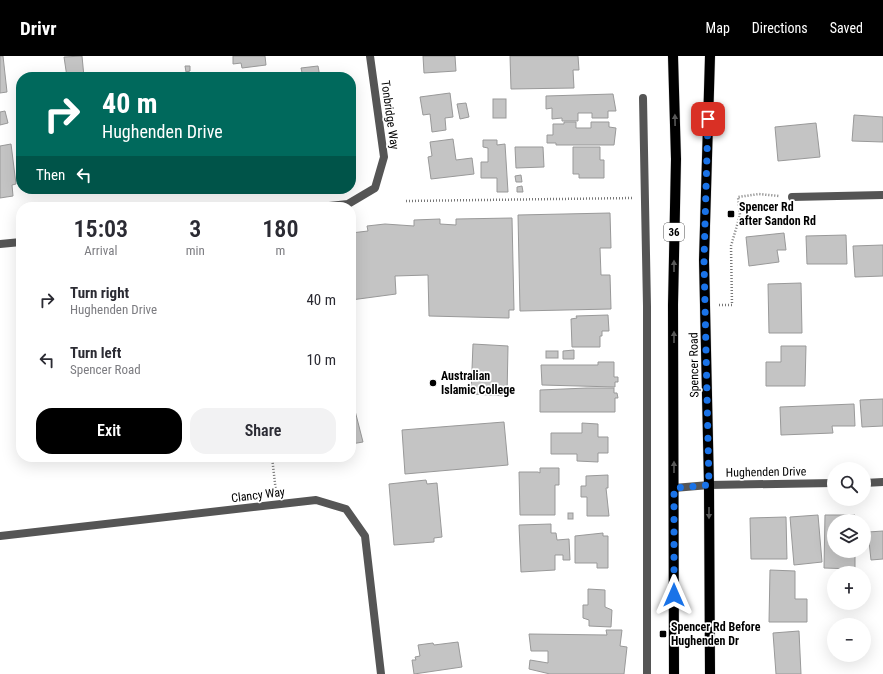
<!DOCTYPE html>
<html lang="en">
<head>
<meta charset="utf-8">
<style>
	body { margin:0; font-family:"Roboto Condensed",sans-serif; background:#f2f2f3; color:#2b2b33; height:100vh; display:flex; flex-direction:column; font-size:15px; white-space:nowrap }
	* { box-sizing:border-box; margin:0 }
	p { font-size:13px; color:#7c7c81 }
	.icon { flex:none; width:22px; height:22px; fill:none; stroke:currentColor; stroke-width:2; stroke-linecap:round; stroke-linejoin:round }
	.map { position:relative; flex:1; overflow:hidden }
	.panel { position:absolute; left:16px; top:146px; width:340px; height:260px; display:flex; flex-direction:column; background:#fff; border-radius:16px; box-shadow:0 4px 16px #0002 }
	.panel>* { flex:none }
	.banner { position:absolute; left:16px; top:16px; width:340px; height:122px; border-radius:16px; box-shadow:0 4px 16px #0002; background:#00695c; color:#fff; overflow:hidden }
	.controls { position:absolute; left:827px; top:406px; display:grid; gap:8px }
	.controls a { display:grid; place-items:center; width:44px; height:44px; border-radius:50%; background:#fff; box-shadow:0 4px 16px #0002; font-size:20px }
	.pin { position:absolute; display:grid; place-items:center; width:34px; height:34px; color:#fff; margin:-17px; border-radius:8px; box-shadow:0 2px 6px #0006 }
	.me { position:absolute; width:44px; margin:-22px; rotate:0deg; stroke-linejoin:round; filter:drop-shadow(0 0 3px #0008) }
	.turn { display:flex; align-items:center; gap:14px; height:84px; padding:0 20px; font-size:18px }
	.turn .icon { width:52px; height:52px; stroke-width:2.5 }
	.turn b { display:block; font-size:28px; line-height:34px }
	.then { display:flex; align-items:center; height:38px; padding:0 20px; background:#0003; gap:8px; font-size:15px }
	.eta { display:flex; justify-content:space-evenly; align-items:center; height:68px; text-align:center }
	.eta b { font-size:24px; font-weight:600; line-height:28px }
	.primary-button { display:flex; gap:8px; margin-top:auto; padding:8px 20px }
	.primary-button a { flex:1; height:46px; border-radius:16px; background:#000; color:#fff; font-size:16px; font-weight:600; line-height:46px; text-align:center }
	.primary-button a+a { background:#f2f2f3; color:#2b2b33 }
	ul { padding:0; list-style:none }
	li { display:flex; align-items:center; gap:12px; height:60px; padding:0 20px }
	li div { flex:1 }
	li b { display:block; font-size:15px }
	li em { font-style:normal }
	header { display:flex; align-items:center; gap:24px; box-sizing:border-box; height:56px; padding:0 20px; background:#000; color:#fff }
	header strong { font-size:19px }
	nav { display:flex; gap:22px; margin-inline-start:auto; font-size:14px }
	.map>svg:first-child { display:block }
	.building { fill:#c4c4c4; stroke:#999 }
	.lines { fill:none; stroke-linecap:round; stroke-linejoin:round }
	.primary-casing { stroke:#dbdbdb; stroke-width:11 }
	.path { stroke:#777; stroke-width:2.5; stroke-dasharray:1 2; stroke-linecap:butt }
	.street { stroke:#555; stroke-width:8 }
	.primary { stroke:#000; stroke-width:10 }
	.oneway { fill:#595959 }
	.route { stroke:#1a73e8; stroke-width:7; stroke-dasharray:0 12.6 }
	.poi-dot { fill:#000; stroke:#fff; stroke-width:1.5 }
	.labels { text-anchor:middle; stroke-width:3.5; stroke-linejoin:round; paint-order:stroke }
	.shield { fill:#fff; stroke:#4c4c4c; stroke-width:1 }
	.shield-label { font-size:11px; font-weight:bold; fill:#000 }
	.street-label { font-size:12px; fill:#000; stroke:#fff }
	.poi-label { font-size:12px; font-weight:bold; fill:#000; stroke:#fff; text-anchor:start }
</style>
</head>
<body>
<header>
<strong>Drivr</strong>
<nav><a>Map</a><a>Directions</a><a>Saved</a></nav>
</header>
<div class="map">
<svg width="883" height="618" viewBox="0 0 883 618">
	<rect width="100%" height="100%" fill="#fff"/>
	<g class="building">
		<polygon points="0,0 3,0 7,36 0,37"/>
		<polygon points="82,0 84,21 67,21 64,1"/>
		<polygon points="233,0 265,0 266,9 242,12 241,7 233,8"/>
		<polygon points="423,0 455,0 456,15 424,17"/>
		<polygon points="510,0 578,0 579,14 573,14 574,32 511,33"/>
		<polygon points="185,10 190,10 190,15 186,16"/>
		<polygon points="318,10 320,21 303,21 301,12"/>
		<polygon points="450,37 453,61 445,62 446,74 432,76 430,58 423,59 420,41"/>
		<polygon points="613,38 616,55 608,55 608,62 592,62 592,57 578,57 578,65 562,65 562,62 552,63 552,52 546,53 546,40"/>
		<rect x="493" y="43" width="13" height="19"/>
		<polygon points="466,47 469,61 460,63 457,48"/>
		<polygon points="5,55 8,67 0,69 0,56"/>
		<polygon points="854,59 883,61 883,86 852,85"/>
		<polygon points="564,66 576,66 576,72 591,72 591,66 609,66 609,71 616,72 614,89 556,89 556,87 547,87 547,79 553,79 553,68 564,68"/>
		<polygon points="816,67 820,101 778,105 775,71"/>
		<polygon points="453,83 456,104 472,102 474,118 431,123 428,101 432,100 430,86"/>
		<polygon points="483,84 497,84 497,89 505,88 508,136 497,136 497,122 481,122 481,106 488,106 488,92 483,91"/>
		<polygon points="11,88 16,128 12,129 13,140 0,142 0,90"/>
		<polygon points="515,91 543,91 544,111 516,112"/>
		<polygon points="573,91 600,91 600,104 604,104 604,122 579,122 579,118 573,118"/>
		<polygon points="521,119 522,126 516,126 515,120"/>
		<polygon points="522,130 523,136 517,136 517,131"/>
		<polygon points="36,133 53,133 53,134 37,135"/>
		<polygon points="610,157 611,192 600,192 601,219 610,219 611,253 520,255 518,159"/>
		<polygon points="512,162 514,254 509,254 509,262 429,260 428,219 395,220 396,238 351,244 351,177 368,175 367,170 385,168 414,170 414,164 440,163 440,168 456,169 456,163"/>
		<polygon points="784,177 786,194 777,194 779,206 749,210 746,181"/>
		<polygon points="846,179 847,208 807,208 806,180"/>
		<polygon points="883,189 883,220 855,221 853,190"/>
		<polygon points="801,227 802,277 769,277 768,228"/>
		<polygon points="608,259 609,275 602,275 602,280 600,280 600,291 572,291 571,263 577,262 576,260"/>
		<polygon points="473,288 508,290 507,340 471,338"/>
		<polygon points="781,290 806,290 805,330 766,330 766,306 781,306"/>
		<polygon points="574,294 574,303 563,303 563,295"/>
		<rect x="546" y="295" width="12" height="7"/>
		<polygon points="598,306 614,306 614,321 618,321 618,326 615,326 615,331 542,329 541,309 598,309"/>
		<polygon points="587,332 614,332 614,337 617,337 618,342 615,342 615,356 540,356 540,334"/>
		<polygon points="351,339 363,386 351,388"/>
		<polygon points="883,343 883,370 862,371 860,344"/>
		<polygon points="854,348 855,370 832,370 833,377 781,379 780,351"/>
		<polygon points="504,366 508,409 405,418 402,374"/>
		<polygon points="582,367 598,368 598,381 608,381 608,397 598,397 598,406 577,405 577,398 551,398 551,377 582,377"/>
		<polygon points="540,412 559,412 559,429 555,429 555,459 520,459 519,416 538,416 540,417"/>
		<polygon points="608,419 608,432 606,432 609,460 587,460 587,441 581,441 581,430 586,430 586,420"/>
		<polygon points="426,424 427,428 437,427 442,481 434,482 434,486 394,489 389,428"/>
		<rect x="568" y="457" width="5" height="6"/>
		<polygon points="818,459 822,506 794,509 790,461"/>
		<polygon points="825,459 855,459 855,465 834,465 834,495 855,495 855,513 824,512"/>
		<polygon points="786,461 787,503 751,503 750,462"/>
		<polygon points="551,468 551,477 556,477 557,484 569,483 570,504 563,504 563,499 555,499 555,514 521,516 519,469"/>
		<polygon points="883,475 883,503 871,504 868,476"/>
		<polygon points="603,477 603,480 608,480 608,512 597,512 597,507 575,507 575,480"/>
		<polygon points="770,514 795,515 795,543 807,543 807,566 769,566"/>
		<polygon points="588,533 605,534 605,551 612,554 611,571 589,570 589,564 583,562 583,549 588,549"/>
		<polygon points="606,574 622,574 620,590 627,591 624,618 550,618 529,613 530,604 548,607 548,595 531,595 529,578 607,579"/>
		<polygon points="799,575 801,618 776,618 773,577"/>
		<polygon points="458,586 462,611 414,618 412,604 416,604 415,601 420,600 418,589 433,587 434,589"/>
	</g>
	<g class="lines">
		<defs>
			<g id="primary">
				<polyline points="673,0 676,103 673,249 674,618"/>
				<polyline points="710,618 709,429 704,204 710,0"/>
			</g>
		</defs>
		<use href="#primary" class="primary-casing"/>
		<g class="path">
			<polyline points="406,145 633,142"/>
			<polyline points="719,249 732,249 731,190 740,159 738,141 759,138 779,140"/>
			<polyline points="272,401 276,436"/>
		</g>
		<g class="street">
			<polyline points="643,42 647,250 647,618"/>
			<polyline points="792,141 883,139"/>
			<polyline points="320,151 348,148 375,132 384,101 370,0"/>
			<polyline points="0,188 21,186"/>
			<polyline points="864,427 883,426"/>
			<polyline points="674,432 709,429 834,427"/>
			<polyline points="0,480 316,444 346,453 365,480 381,618"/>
		</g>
		<use href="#primary" class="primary"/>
	</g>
	<defs><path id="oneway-solid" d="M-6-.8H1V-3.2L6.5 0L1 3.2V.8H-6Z"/></defs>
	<g class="oneway">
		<use href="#oneway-solid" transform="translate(675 64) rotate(-91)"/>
		<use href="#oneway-solid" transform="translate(674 210) rotate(-90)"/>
		<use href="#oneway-solid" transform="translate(674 281) rotate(-90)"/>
		<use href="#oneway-solid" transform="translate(674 411) rotate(-90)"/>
		<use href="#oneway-solid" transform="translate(709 457) rotate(90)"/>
	</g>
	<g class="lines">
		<polyline class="route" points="674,539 674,432 709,429 704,204 708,63"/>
	</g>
	<g class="poi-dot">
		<rect x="727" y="154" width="8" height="8" rx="2"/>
		<circle cx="433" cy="327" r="4"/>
		<rect x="659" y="574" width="8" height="8" rx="2"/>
	</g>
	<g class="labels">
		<rect class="shield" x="664" y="167" width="20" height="18" rx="3"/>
		<g class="shield-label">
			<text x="674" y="180">36</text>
		</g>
		<g class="street-label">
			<text transform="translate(390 59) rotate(82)" y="4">Tonbridge Way</text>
			<text transform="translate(694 309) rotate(-91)" y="4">Spencer Road</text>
			<text transform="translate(766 416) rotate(-1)" y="4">Hughenden Drive</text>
			<text transform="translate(258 439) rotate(-7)" y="4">Clancy Way</text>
		</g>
		<g class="poi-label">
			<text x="739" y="155">Spencer Rd<tspan x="739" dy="14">after Sandon Rd</tspan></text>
			<text x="441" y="324">Australian<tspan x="441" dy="14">Islamic College</tspan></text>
			<text x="671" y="575">Spencer Rd Before<tspan x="671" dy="14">Hughenden Dr</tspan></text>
		</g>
	</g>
</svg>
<div class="controls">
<a><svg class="icon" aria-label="search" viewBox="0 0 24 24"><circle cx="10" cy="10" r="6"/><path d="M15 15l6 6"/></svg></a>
<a><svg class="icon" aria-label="layers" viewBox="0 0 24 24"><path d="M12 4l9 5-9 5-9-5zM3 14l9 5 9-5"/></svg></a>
<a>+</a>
<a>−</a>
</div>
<div class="pin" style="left:708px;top:63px;background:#d93025"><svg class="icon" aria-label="arrive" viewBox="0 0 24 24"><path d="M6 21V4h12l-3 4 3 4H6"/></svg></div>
<svg class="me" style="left:674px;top:539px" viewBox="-20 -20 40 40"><path d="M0-17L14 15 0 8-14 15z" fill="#1a73e8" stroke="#fff" stroke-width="4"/></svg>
<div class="banner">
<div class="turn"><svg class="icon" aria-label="right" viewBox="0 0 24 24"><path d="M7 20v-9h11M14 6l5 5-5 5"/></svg><div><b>40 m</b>Hughenden Drive</div></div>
<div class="then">Then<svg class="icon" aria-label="left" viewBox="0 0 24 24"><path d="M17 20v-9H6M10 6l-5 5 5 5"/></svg></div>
</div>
<section class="panel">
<div class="eta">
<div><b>15:03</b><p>Arrival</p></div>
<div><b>3</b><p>min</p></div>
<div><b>180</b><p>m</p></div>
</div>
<ul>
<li><svg class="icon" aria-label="right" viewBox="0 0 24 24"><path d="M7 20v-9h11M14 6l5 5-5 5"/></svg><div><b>Turn right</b><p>Hughenden Drive</p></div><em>40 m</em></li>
<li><svg class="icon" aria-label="left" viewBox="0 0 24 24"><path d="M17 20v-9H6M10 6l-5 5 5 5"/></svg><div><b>Turn left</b><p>Spencer Road</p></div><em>10 m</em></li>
</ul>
<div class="primary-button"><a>Exit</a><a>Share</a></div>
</section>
</div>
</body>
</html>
